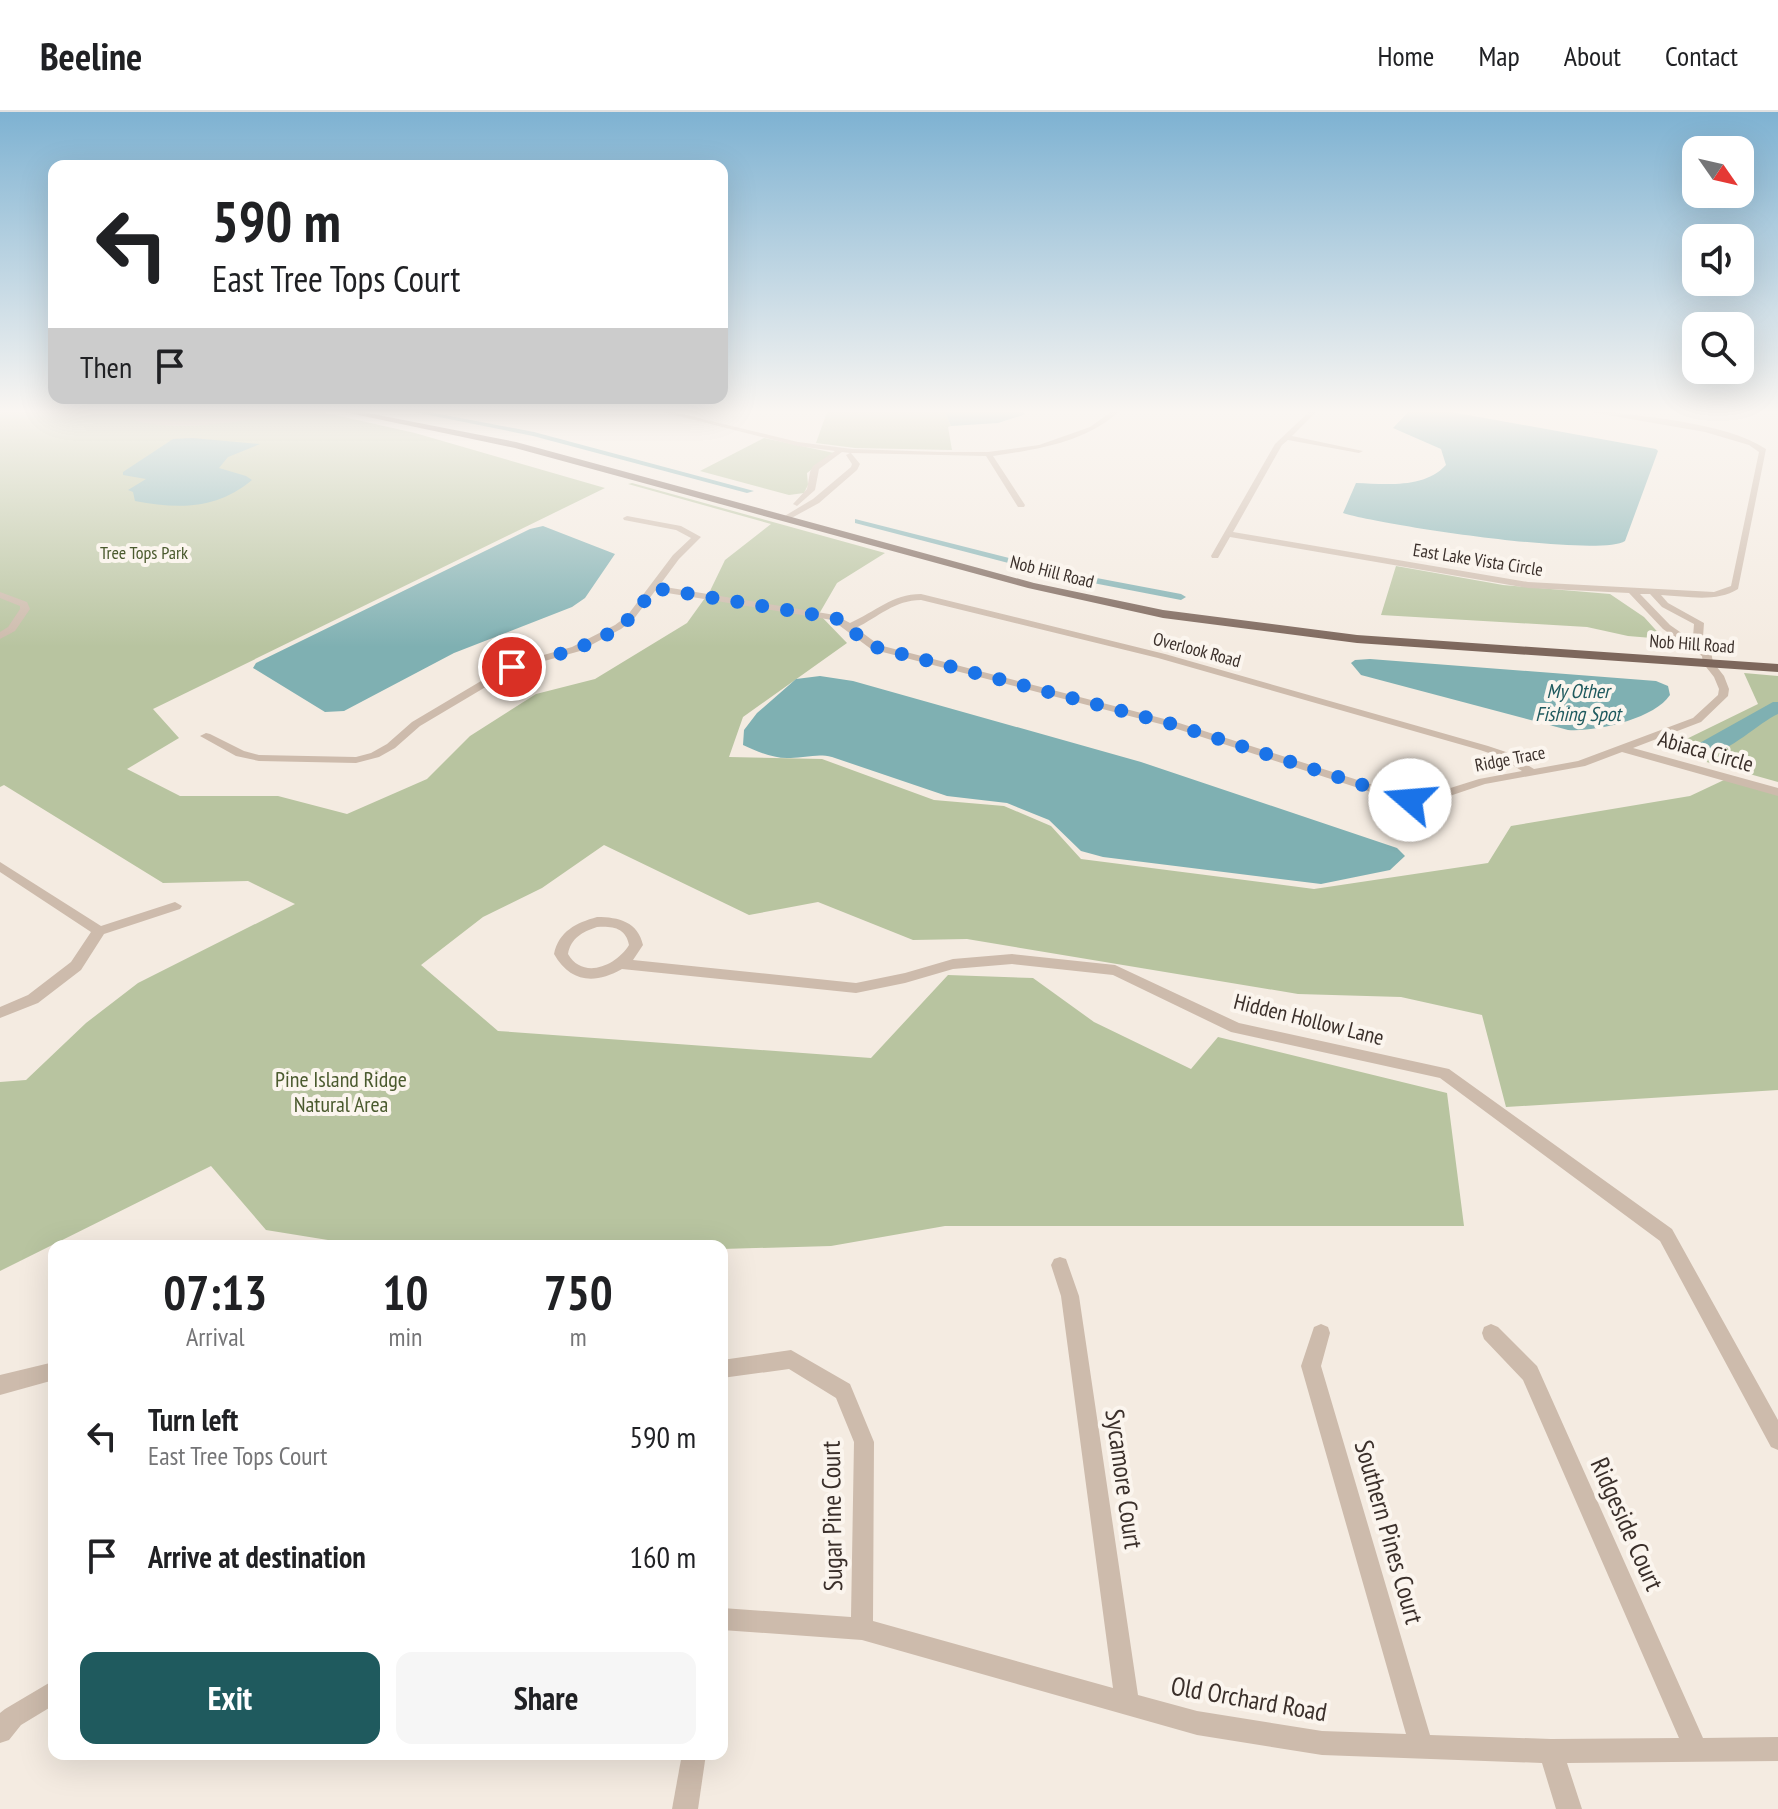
<!DOCTYPE html>
<html lang="en">
<head>
<meta charset="utf-8">
<style>
	body { margin:0; font-family:"PT Sans Narrow",sans-serif; background:#f6f6f6; color:#202124; height:100vh; display:flex; flex-direction:column; font-size:30px; white-space:nowrap }
	* { box-sizing:border-box; margin:0 }
	p { font-size:26px; color:#757577 }
	.icon { flex:none; width:44px; height:44px; fill:none; stroke:currentColor; stroke-width:2; stroke-linecap:round; stroke-linejoin:round }
	.map { position:relative; flex:1; overflow:hidden }
	.details { position:absolute; left:48px; top:1128px; width:680px; height:520px; display:flex; flex-direction:column; background:#fff; border-radius:16px; box-shadow:0 8px 32px #0002 }
	.details>* { flex:none }
	.hud { position:absolute; left:48px; top:48px; width:680px; height:244px; border-radius:16px; box-shadow:0 8px 32px #0002; background:#fff; color:#202124; overflow:hidden }
	.needle { width:52px; rotate:124deg }
	.tools { position:absolute; left:1682px; top:24px; display:grid; gap:16px }
	.tools a { display:grid; place-items:center; width:72px; height:72px; border-radius:16px; background:#fff; box-shadow:0 8px 32px #0002; font-size:40px }
	.pin { position:absolute; display:grid; place-items:center; width:68px; height:68px; color:#fff; margin:-34px; border:4px solid #fff; border-radius:50%; box-shadow:0 2px 8px #0007 }
	.me { position:absolute; width:88px; margin:-44px; rotate:288deg; stroke-linejoin:round; filter:drop-shadow(0 0 6px #0008) }
	.turn { display:flex; align-items:center; gap:28px; height:168px; padding:0 32px; font-size:36px }
	.turn .icon { width:104px; height:104px; stroke-width:2.5 }
	.turn b { display:block; font-size:56px; line-height:68px }
	.then { display:flex; align-items:center; height:76px; padding:0 32px; background:#0003; gap:16px; font-size:30px }
	.eta { display:flex; justify-content:space-evenly; align-items:center; height:136px; text-align:center }
	.eta b { font-size:48px; font-weight:600; line-height:56px }
	.action { display:flex; gap:16px; margin-top:auto; padding:16px 32px }
	.action a { flex:1; height:92px; border-radius:16px; background:#1f5a5e; color:#fff; font-size:32px; font-weight:600; line-height:92px; text-align:center }
	.action a+a { background:#f6f6f6; color:#202124 }
	ul { padding:0; list-style:none }
	li { display:flex; align-items:center; gap:24px; height:120px; padding:0 32px }
	li div { flex:1 }
	li b { display:block; font-size:30px }
	li em { font-style:normal }
	header { display:flex; align-items:center; gap:48px; box-sizing:border-box; height:112px; padding:0 40px; background:#fff; border-bottom:2px solid #e0e0e0 }
	header strong { font-size:38px }
	nav { display:flex; gap:44px; margin-inline-start:auto; font-size:28px }
	.map>svg:first-child { display:block }
	.green { fill:#b8c4a0 }
	.water { fill:#7fb0b2 }
	.lines { fill:none; stroke-linecap:round; stroke-linejoin:round }
	.canal { fill:#7fb0b2; fill-rule:evenodd }
	.minor { fill:#cdbbac; fill-rule:evenodd }
	.major { fill:#7d675c; fill-rule:evenodd }
	.route { stroke:#1a73e8; stroke-width:14; stroke-dasharray:0 25.2 }
	.labels { text-anchor:middle; stroke-width:8; stroke-linejoin:round; paint-order:stroke }
	.far-park-label { font-size:18px; fill:#4a5a2e; stroke:#fbf5ee }
	.far-street-label { font-size:18px; fill:#3b302b; stroke:#fbf5ee }
	.far-water-label { font-size:20px; font-style:italic; fill:#1f5a5e; stroke:#fbf5ee }
	.street-label { font-size:22px; fill:#3b302b; stroke:#fbf5ee }
	.park-label { font-size:22px; fill:#4a5a2e; stroke:#fbf5ee }
	.near-street-label { font-size:26px; fill:#3b302b; stroke:#fbf5ee }
</style>
</head>
<body>
<header>
<strong>Beeline</strong>
<nav><a>Home</a><a>Map</a><a>About</a><a>Contact</a></nav>
</header>
<div class="map">
<svg width="1778" height="1697" viewBox="0 0 1778 1697">
	<rect width="100%" height="100%" fill="#f4ebe1"/>
	<g class="green">
		<polygon points="0,297 308,297 415,321 605,376 153,597 179,626 127,657 180,684 278,684 347,702 427,667 470,624 536,582 595,567 687,511 710,479 725,448 771,412 628,372 632,371 885,441 837,471 819,502 847,531 743,605 729,645 822,647 934,688 1004,694 1051,714 1081,747 1314,777 1488,751 1511,714 1690,684 1724,668 1778,683 1778,978 1506,995 1482,903 1401,885 1298,882 967,827 913,828 818,790 749,803 604,733 542,776 483,805 421,853 498,919 871,946 948,863 1033,866 1094,910 1191,957 1218,925 1447,981 1464,1114 945,1114 831,1134 722,1137 722,1134 365,1134 266,1118 211,1054 0,1159 0,970 26,968 86,911 138,871 295,792 248,769 163,771 4,673 0,675"/>
		<polygon points="828,297 944,297 951,314 948,315 952,338 855,336 816,331"/>
		<polygon points="764,326 834,341 807,361 808,373 804,381 789,383 700,359"/>
		<polygon points="1396,454 1503,473 1610,482 1644,505 1664,527 1628,524 1587,515 1381,503"/>
		<polygon points="1744,561 1778,564 1778,670 1664,638 1758,592"/>
	</g>
	<g class="water">
		<polygon points="944,297 1017,297 1026,302 998,311 951,314"/>
		<path d="M1411,297H1435L1656,337L1658,339L1625,429C1598,446 1380,413 1343,401L1356,371C1385,372 1424,377 1446,353L1441,337L1393,316Z"/>
		<path d="M192,326L260,332L228,345L219,356L246,364L252,368C216,398 178,397 135,389L133,380L128,378L146,367L123,363V360L173,327Z"/>
		<polygon points="543,414 615,442 585,486 572,495 454,541 344,599 325,600 253,556 256,551 530,417"/>
		<path d="M1370,547L1656,569L1668,574L1670,583C1654,607 1596,620 1568,618L1361,563L1351,551L1355,548Z"/>
		<path d="M820,564L853,569L1141,650L1397,736L1405,744L1390,758L1321,772L1103,745L1081,739L1049,708L1007,691L947,684L832,645C815,641 803,647 787,646C772,646 756,639 743,633L744,618L757,601L796,567Z"/>
		<path d="M1773,590H1778V602C1755,612 1715,656 1696,636V633Z"/>
	</g>
	<g class="lines">
		<g class="canal">
			<polygon points="399,297 413,297 534,320 754,379 747,381 533,324"/>
			<polygon points="855,407 1060,459 1061,461 1054,463 855,411"/>
			<polygon points="1065,460 1181,482 1186,485 1181,488 1062,465 1061,463"/>
		</g>
		<g class="minor">
			<path d="M274,297H286C256,311 163,321 133,307L136,305C183,312 228,308 274,297Z"/>
			<path d="M650,297H661L798,330L852,337L942,340H988L1039,333L1090,315L1115,297H1122C1087,330 1040,337 993,344L1025,393L1024,395H1018L986,344L851,341L860,352L857,358L819,391L786,409H783V405L813,387L851,355L852,352L846,343L850,341L842,340L819,357L815,378L797,394L793,392L807,377L810,360L813,354L835,339L798,334Z"/>
			<path d="M1312,297H1319L1292,324L1363,339L1359,341L1288,328L1282,333L1233,420L1528,470L1714,480L1731,474L1759,340L1749,333L1705,320L1573,297H1589C1641,305 1723,309 1766,337L1738,477C1716,491 1686,484 1661,483L1668,491L1704,511L1703,525L1710,535L1713,550L1724,564L1729,577L1728,584L1701,610L1633,636L1778,676V684L1622,640L1585,654L1485,672L1426,692L1383,684L1168,614L871,537L832,508L655,479L633,508L621,517L580,539L516,557L420,614L395,636L379,645L356,651L259,649L236,644L200,624L206,621L210,622L244,639L259,643L356,645L371,641L387,632L412,610L508,553L572,535L615,513L627,504L673,443L691,426L676,418L624,408L623,406L627,404L681,414L701,425L679,447L659,474L835,503L850,511C875,500 892,482 921,482L1165,542L1488,634L1506,640L1534,657L1578,649L1693,606L1718,583L1719,577L1714,565L1703,551L1702,544L1663,517L1629,481L1528,476L1230,425L1218,446H1212L1211,444L1275,332ZM1640,482H1650L1662,495L1694,512L1693,525L1700,534L1670,513ZM921,488L1158,546L1480,638L1498,644L1522,659L1479,667L1425,684L1389,678L1176,610L879,533L856,516C878,505 895,488 921,488Z"/>
			<polygon points="0,480 27,490 30,497 15,519 0,527 0,520 8,515 20,497 20,494 0,486"/>
			<polygon points="0,750 101,814 175,790 182,794 180,797 104,822 81,858 38,891 0,906 0,895 28,883 71,850 91,820 0,760"/>
			<path d="M597,805C619,805 638,810 643,833L633,848L856,871L905,861L953,847L1012,842L1115,853L1239,911L1449,957L1672,1117L1778,1308V1338L1771,1335L1660,1129L1440,966L1231,920L1113,863L1012,852L953,857L905,871L856,881L622,857C594,873 570,870 554,842C559,819 576,811 597,805ZM597,815C613,814 626,816 629,833C616,854 583,868 568,842C571,826 582,820 597,815Z"/>
			<polygon points="1060,1145 1066,1147 1079,1184 1138,1583 1197,1599 1322,1619 1406,1622 1301,1254 1314,1215 1321,1212 1328,1215 1330,1221 1321,1254 1430,1623 1551,1627 1679,1626 1523,1268 1484,1227 1482,1221 1484,1215 1491,1212 1498,1215 1537,1254 1703,1626 1778,1625 1778,1649 1567,1651 1582,1697 1556,1697 1542,1651 1322,1643 1197,1623 862,1528 722,1518 722,1496 851,1505 854,1330 836,1286 789,1257 722,1266 722,1248 791,1238 850,1272 874,1330 873,1509 1113,1576 1061,1184 1051,1153 1054,1147"/>
			<polygon points="54,1250 54,1268 0,1283 0,1263"/>
			<polygon points="54,1568 54,1593 21,1613 9,1628 0,1631 0,1601 5,1597"/>
			<polygon points="682,1642 706,1642 698,1697 672,1697"/>
		</g>
		<polygon class="major" points="330,297 347,297 516,330 1034,471 1163,498 1357,523 1778,552 1778,560 1357,531 1163,506 1028,476 515,336"/>
	</g>
	<linearGradient id="sky" x2="0" y2="1"><stop stop-color="#7eb2d2"/><stop offset="0.56" stop-color="#faf6f2"/><stop offset="1" stop-color="#faf6f2" stop-opacity="0"/></linearGradient>
	<rect width="1778" height="535" fill="url(#sky)"/>
	<g class="lines">
		<path class="route" d="M512,555C551,544 599,535 630,506C639,498 646,486 654,476L835,506C853,514 856,527 875,535L1172,612L1410,688"/>
	</g>
	<g class="labels">
		<g class="far-park-label">
			<text x="144" y="447">Tree Tops Park</text>
		</g>
		<g class="far-street-label">
			<text transform="translate(1478 448) rotate(9)" y="6">East Lake Vista Circle</text>
			<text transform="translate(1052 460) rotate(14)" y="6">Nob Hill Road</text>
			<text transform="translate(1692 532) rotate(4)" y="6">Nob Hill Road</text>
			<text transform="translate(1197 538) rotate(15)" y="6">Overlook Road</text>
			<text transform="translate(1510 647) rotate(-11)" y="6">Ridge Trace</text>
		</g>
		<g class="far-water-label">
			<text x="1578" y="586">My Other<tspan x="1578" dy="23">Fishing Spot</tspan></text>
		</g>
		<g class="street-label">
			<text transform="translate(1706 639) rotate(16)" y="8">Abiaca Circle</text>
			<text transform="translate(1309 907) rotate(14)" y="8">Hidden Hollow Lane</text>
		</g>
		<g class="park-label">
			<text x="341" y="975">Pine Island Ridge<tspan x="341" dy="25">Natural Area</tspan></text>
		</g>
		<g class="near-street-label">
			<text transform="translate(1124 1367) rotate(82)" y="9">Sycamore Court</text>
			<text transform="translate(832 1404) rotate(-91)" y="9">Sugar Pine Court</text>
			<text transform="translate(1627 1412) rotate(66)" y="9">Ridgeside Court</text>
			<text transform="translate(1389 1420) rotate(74)" y="9">Southern Pines Court</text>
			<text transform="translate(1249 1587) rotate(10)" y="9">Old Orchard Road</text>
		</g>
	</g>
</svg>
<div class="tools">
<a><svg class="needle" viewBox="-14 -14 28 28"><path d="M0-13l5 13h-10z" fill="#e53935"/><path d="M0 13l5-13h-10z" fill="#757577"/></svg></a>
<a><svg class="icon" aria-label="sound" viewBox="0 0 24 24"><path d="M4 9h4l5-4v14l-5-4H4zM17 9q2 3 0 6"/></svg></a>
<a><svg class="icon" aria-label="search" viewBox="0 0 24 24"><circle cx="10" cy="10" r="6"/><path d="M15 15l6 6"/></svg></a>
</div>
<div class="pin" style="left:512px;top:555px;background:#d93025"><svg class="icon" aria-label="arrive" viewBox="0 0 24 24"><path d="M6 21V4h12l-3 4 3 4H6"/></svg></div>
<svg class="me" style="left:1410px;top:688px" viewBox="-20 -20 40 40"><circle r="19" fill="#fff"/><path d="M0-13L10 11 0 6-10 11z" fill="#1a73e8"/></svg>
<div class="hud">
<div class="turn"><svg class="icon" aria-label="left" viewBox="0 0 24 24"><path d="M17 20v-9H6M10 6l-5 5 5 5"/></svg><div><b>590 m</b>East Tree Tops Court</div></div>
<div class="then">Then<svg class="icon" aria-label="arrive" viewBox="0 0 24 24"><path d="M6 21V4h12l-3 4 3 4H6"/></svg></div>
</div>
<section class="details">
<div class="eta">
<div><b>07:13</b><p>Arrival</p></div>
<div><b>10</b><p>min</p></div>
<div><b>750</b><p>m</p></div>
</div>
<ul>
<li><svg class="icon" aria-label="left" viewBox="0 0 24 24"><path d="M17 20v-9H6M10 6l-5 5 5 5"/></svg><div><b>Turn left</b><p>East Tree Tops Court</p></div><em>590 m</em></li>
<li><svg class="icon" aria-label="arrive" viewBox="0 0 24 24"><path d="M6 21V4h12l-3 4 3 4H6"/></svg><div><b>Arrive at destination</b></div><em>160 m</em></li>
</ul>
<div class="action"><a>Exit</a><a>Share</a></div>
</section>
</div>
</body>
</html>
